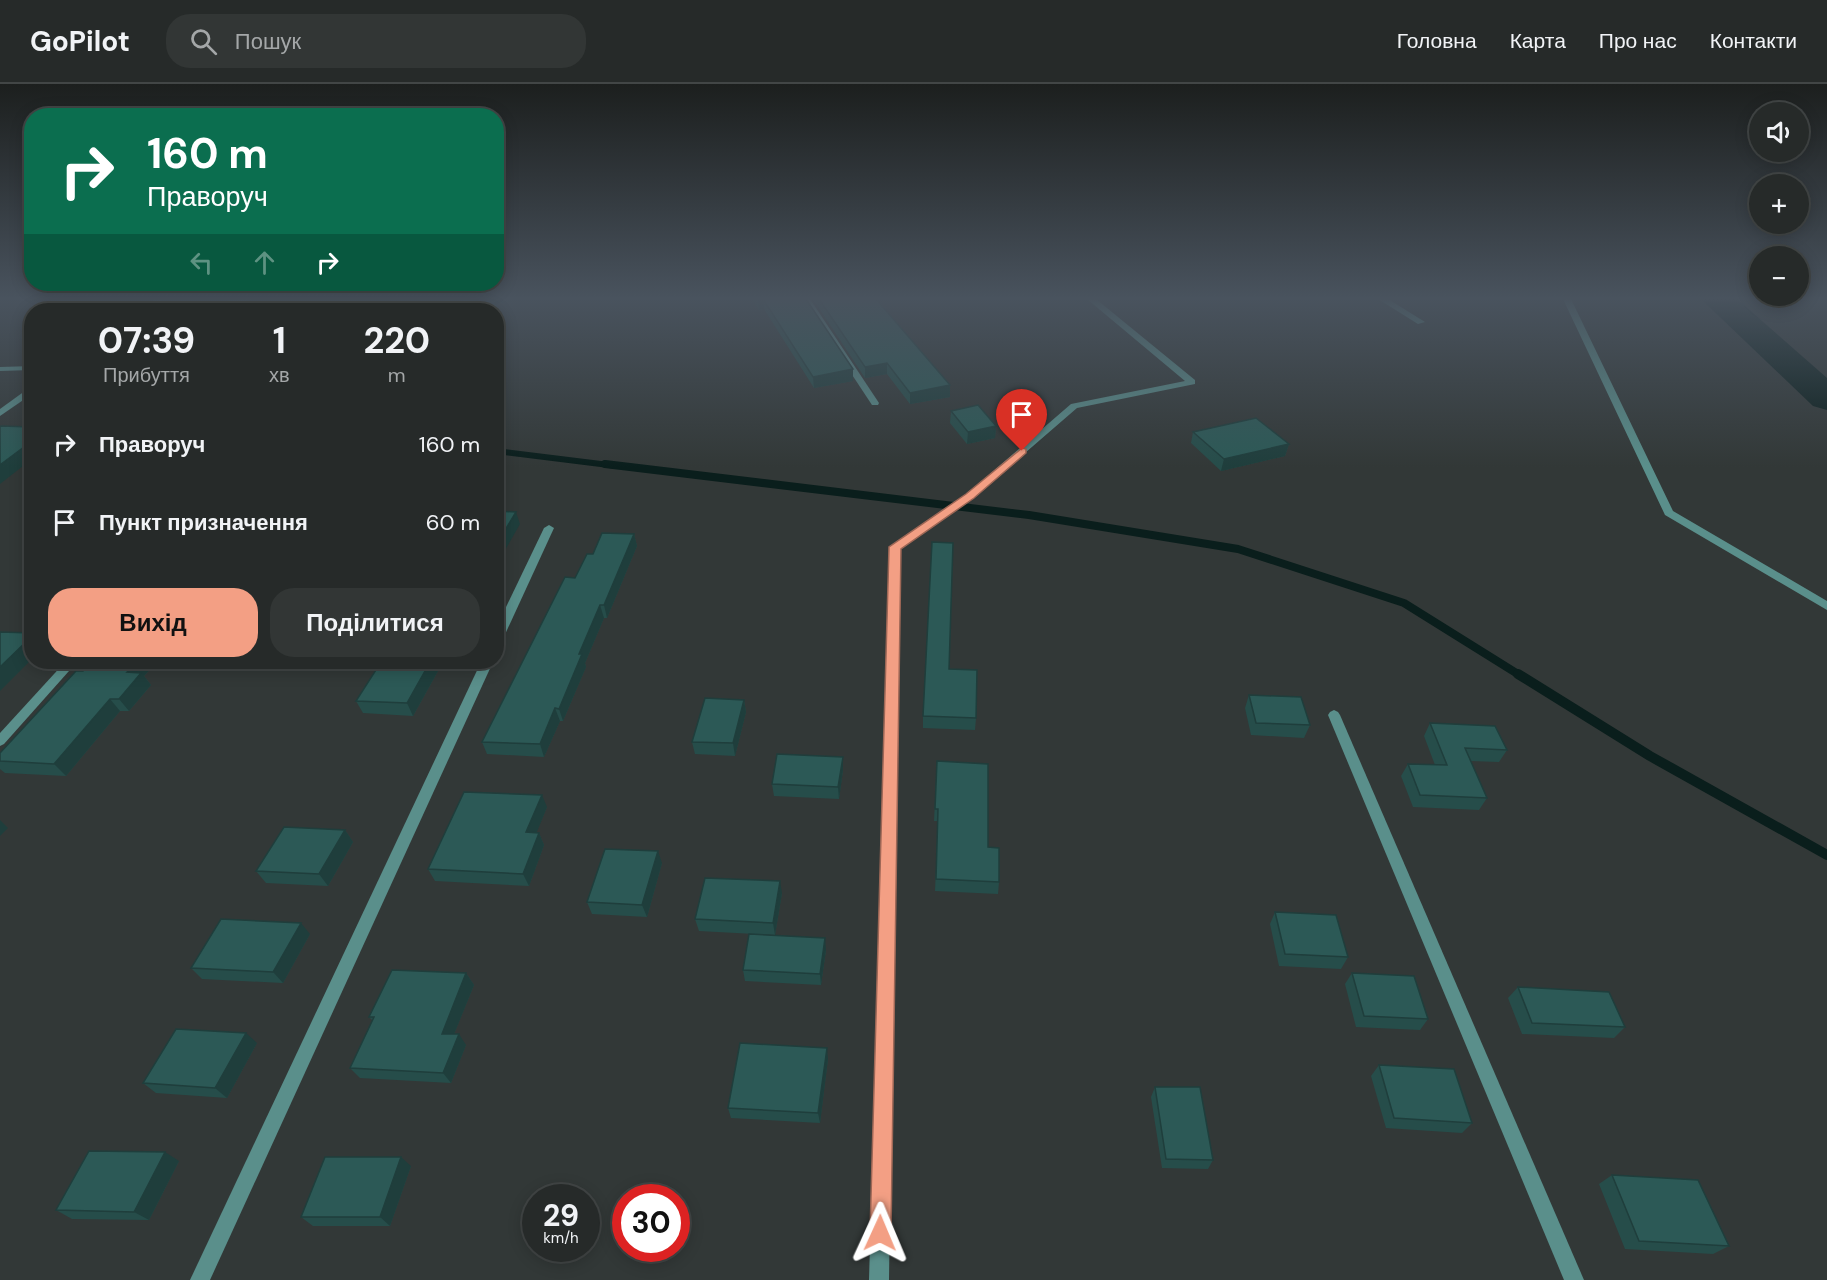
<!DOCTYPE html>
<html lang="uk">
<head>
<meta charset="utf-8">
<style>
	body { margin:0; font-family:"DM Sans",sans-serif; background:#323635; color:#f1f3f6; height:100vh; display:flex; flex-direction:column; font-size:22px; white-space:nowrap }
	* { box-sizing:border-box; margin:0 }
	p { font-size:20px; color:#a4a7a8 }
	.icon { flex:none; width:33px; height:33px; fill:none; stroke:currentColor; stroke-width:2; stroke-linecap:round; stroke-linejoin:round }
	.map { position:relative; flex:1; overflow:hidden }
	.drawer { position:absolute; left:24px; top:219px; width:480px; height:366px; display:flex; flex-direction:column; background:#262a29; border-radius:24px; box-shadow:0 3px 15px #0003,0 0 0 2px #424646 }
	.drawer>* { flex:none }
	.guide { position:absolute; left:24px; top:24px; width:480px; height:183px; border-radius:24px; box-shadow:0 3px 15px #0003,0 0 0 2px #424646; background:#0b6e4f; color:#fff; overflow:hidden }
	.tools { position:absolute; left:1749px; top:18px; display:grid; gap:12px }
	.tools a { display:grid; place-items:center; width:60px; height:60px; border-radius:50%; background:#262a29; box-shadow:0 3px 15px #0003,0 0 0 2px #424646; font-size:30px }
	.speed { position:absolute; left:522px; top:1100px; display:flex; gap:12px; font-size:30px; font-weight:700; text-align:center }
	.speed>* { display:grid; place-content:center; width:78px; height:78px; border-radius:50%; background:#262a29; box-shadow:0 3px 15px #0003,0 0 0 2px #424646; line-height:1 }
	.speed small { font-size:15px; font-weight:400 }
	.speed .limit { border:9px solid #d22; background:#fff; color:#111 }
	.pin { position:absolute; display:grid; place-items:center; width:51px; height:51px; color:#fff; margin:-62px -26px; border-radius:50% 50% 50% 0; rotate:-45deg; box-shadow:0 0 6px #0007 }
	.pin .icon { rotate:45deg }
	.me { position:absolute; width:66px; margin:-33px; rotate:1deg; stroke-linejoin:round; filter:drop-shadow(0 0 4px #0008) }
	.turn { display:flex; align-items:center; gap:21px; height:126px; padding:0 24px; font-size:27px }
	.turn .icon { width:78px; height:78px; stroke-width:2.5 }
	.turn b { display:block; font-size:42px; line-height:51px }
	.lanes { display:flex; align-items:center; height:57px; padding:0 24px; background:#0003; justify-content:center; gap:30px; direction:ltr }
	.lanes .off { opacity:.35 }
	.eta { display:flex; justify-content:space-evenly; align-items:center; height:102px; text-align:center }
	.eta b { font-size:36px; font-weight:700; line-height:42px }
	.cta { display:flex; gap:12px; margin-top:auto; padding:12px 24px }
	.cta a { flex:1; height:69px; border-radius:24px; background:#f39f84; color:#111; font-size:24px; font-weight:700; line-height:69px; text-align:center }
	.cta a+a { background:#323635; color:#f1f3f6 }
	ul { padding:0; list-style:none }
	li { display:flex; align-items:center; gap:18px; height:78px; padding:0 24px }
	li div { flex:1 }
	li b { display:block; font-size:22px }
	li em { font-style:normal }
	header { display:flex; align-items:center; gap:36px; box-sizing:border-box; height:84px; padding:0 30px; background:#262a29; border-bottom:2px solid #424646 }
	header strong { font-size:28px }
	nav { display:flex; gap:33px; margin-inline-start:auto; font-size:21px }
	.search { width:420px; height:54px; background:#323635; display:flex; align-items:center; gap:15px; box-sizing:border-box; padding:0 21px; border-radius:24px; color:#a4a7a8; font-size:22px }
	.map>svg:first-child { display:block }
	.lines { fill:none; stroke-linecap:round; stroke-linejoin:round }
	.stream-far2 { stroke:#0a1e1c; stroke-width:6 }
	.stream-far1 { stroke:#0a1e1c; stroke-width:8 }
	.stream { stroke:#0a1e1c; stroke-width:10 }
	.river { fill:#0a1e1c; fill-rule:evenodd }
	.service { fill:#5a8f8b; fill-rule:evenodd }
	.minor { fill:#5a8f8b; fill-rule:evenodd }
	.wall { fill:#264d4a }
	.shaded-wall { fill:#1f3e3c }
	.building { fill:#2c5956; stroke:#1f3e3c; stroke-width:1.5 }
	.route { fill:#f39f84; stroke:#9e6756; stroke-width:1.5 }
</style>
</head>
<body>
<header>
<strong>GoPilot</strong>
<div class="search"><svg class="icon" aria-label="search" viewBox="0 0 24 24"><circle cx="10" cy="10" r="6"/><path d="M15 15l6 6"/></svg>Пошук</div>
<nav><a>Головна</a><a>Карта</a><a>Про нас</a><a>Контакти</a></nav>
</header>
<div class="map">
<svg width="1827" height="1196" viewBox="0 0 1827 1196">
	<rect width="100%" height="100%" fill="#323837"/>
	<g class="lines">
		<polyline class="stream-far2" points="496,367 617,382"/>
		<polyline class="stream-far1" points="605,380 1029,431 1238,465 1404,519 1521,592"/>
		<polyline class="stream" points="1518,590 1650,672 1827,771"/>
		<polygon class="river" points="1701,215 1737,215 1827,294 1827,326 1813,322"/>
		<g class="service">
			<polygon points="802,215 810,215 879,319 878,321 872,321"/>
			<polygon points="1378,215 1388,215 1425,238 1418,240"/>
		</g>
		<g class="minor">
			<polygon points="154,215 162,215 156,226 150,226"/>
			<polygon points="237,215 256,215 197,226 183,226"/>
			<polygon points="1087,215 1096,215 1195,296 1195,300 1077,324 973,414 900,464 889,1196 869,1196 890,463 967,410 1071,320 1185,297"/>
			<polygon points="1563,215 1571,215 1673,427 1827,517 1827,526 1665,431"/>
			<polygon points="32,282 32,286 0,287 0,283"/>
			<polygon points="29,304 32,304 32,310 0,332 0,325"/>
			<polygon points="549,441 554,444 502,557 496,561 496,544 544,444"/>
			<polygon points="65,578 77,578 4,660 0,662 0,649"/>
			<polygon points="481,578 493,578 210,1196 190,1196"/>
			<polygon points="1334,626 1338,628 1340,631 1584,1196 1564,1196 1328,631 1330,628"/>
		</g>
	</g>
	<g class="wall">
		<polygon points="752,215 806,215 853,297 814,304 764,225 759,226"/>
		<polygon points="813,215 876,215 950,301 950,313 910,320 887,290 865,294"/>
		<polygon points="951,327 996,342 995,354 967,360 950,339"/>
		<polygon points="1193,348 1289,360 1285,372 1221,387 1191,359"/>
		<polygon points="634,450 637,462 607,534 604,534 585,579 586,583 563,637 560,637 544,673 487,670 482,658 593,470"/>
		<polygon points="91,578 157,578 144,592 151,601 129,627 120,627 66,692 5,689 0,685 0,669"/>
		<polygon points="443,578 413,632 363,629 356,617"/>
		<polygon points="949,585 976,634 975,646 923,644 923,632"/>
		<polygon points="1249,611 1310,641 1304,654 1251,651 1245,624"/>
		<polygon points="744,616 746,628 735,672 695,670 692,658"/>
		<polygon points="1430,639 1507,666 1499,678 1471,677 1487,714 1479,726 1413,723 1401,692 1408,680 1435,681 1424,652"/>
		<polygon points="937,677 988,763 999,798 998,810 935,807 938,737 934,737"/>
		<polygon points="843,686 839,715 774,712 772,700"/>
		<polygon points="547,723 536,749 539,749 544,761 529,802 435,797 428,785"/>
		<polygon points="345,746 353,758 328,802 266,799 256,787"/>
		<polygon points="662,779 647,833 592,830 587,818"/>
		<polygon points="782,809 775,851 699,847 695,835"/>
		<polygon points="1275,828 1348,873 1341,885 1279,882 1270,840"/>
		<polygon points="310,850 283,899 202,895 191,884"/>
		<polygon points="826,866 821,901 745,897 743,886"/>
		<polygon points="466,889 474,901 454,950 466,961 451,999 360,994 350,984 373,937 369,933"/>
		<polygon points="1352,889 1428,935 1420,946 1356,943 1345,900"/>
		<polygon points="1518,903 1625,943 1614,954 1522,950 1508,914"/>
		<polygon points="257,959 227,1014 156,1009 143,999"/>
		<polygon points="828,975 820,1039 731,1034 728,1024"/>
		<polygon points="1379,981 1472,1039 1462,1049 1386,1044 1371,992"/>
		<polygon points="1155,1003 1213,1076 1208,1085 1162,1084 1151,1013"/>
		<polygon points="179,1077 149,1136 72,1135 56,1126"/>
		<polygon points="411,1082 390,1142 313,1142 301,1133"/>
		<polygon points="1612,1091 1729,1162 1713,1170 1625,1165 1599,1100"/>
	</g>
	<g class="shaded-wall">
		<polygon points="462,215 465,226 448,226 445,218"/>
		<polygon points="495,215 525,215 497,220 506,262 496,263"/>
		<polygon points="758,215 763,215 764,225 759,226"/>
		<polygon points="887,279 887,290 865,294 865,283"/>
		<polygon points="853,285 853,297 814,304 813,293"/>
		<polygon points="950,301 950,313 910,320 910,309"/>
		<polygon points="996,342 995,354 967,360 968,348"/>
		<polygon points="32,357 32,375 0,400 0,381"/>
		<polygon points="1289,360 1285,372 1221,387 1224,375"/>
		<polygon points="516,428 520,440 496,482 496,461"/>
		<polygon points="634,450 637,462 607,534 604,521"/>
		<polygon points="600,521 604,534 585,579 586,583 563,637 559,625 579,570"/>
		<polygon points="32,552 32,575 0,607 0,583"/>
		<polygon points="137,578 157,578 144,592 151,601 129,627 119,615 127,588"/>
		<polygon points="430,578 443,578 413,632 407,619"/>
		<polygon points="110,615 120,627 66,692 54,680"/>
		<polygon points="744,616 746,628 735,672 733,659"/>
		<polygon points="555,624 560,637 544,673 540,660"/>
		<polygon points="843,673 843,686 839,715 838,703"/>
		<polygon points="542,711 547,723 532,760 526,748"/>
		<polygon points="0,736 8,744 0,752"/>
		<polygon points="345,746 353,758 328,802 319,790"/>
		<polygon points="539,749 544,761 529,802 523,790"/>
		<polygon points="658,767 662,779 647,833 642,821"/>
		<polygon points="780,797 782,809 775,851 773,839"/>
		<polygon points="301,839 310,850 283,899 273,888"/>
		<polygon points="825,854 826,866 821,901 820,890"/>
		<polygon points="466,889 474,901 450,960 442,950"/>
		<polygon points="246,949 257,959 227,1014 215,1004"/>
		<polygon points="459,950 466,961 451,999 443,989"/>
		<polygon points="827,964 828,975 820,1039 818,1029"/>
		<polygon points="165,1068 179,1077 149,1136 134,1128"/>
		<polygon points="401,1073 411,1082 390,1142 380,1133"/>
	</g>
	<g class="building">
		<polygon points="445,215 461,215 445,218"/>
		<polygon points="462,215 495,215 502,251 496,252 496,226 463,226"/>
		<polygon points="763,215 806,215 853,285 813,293"/>
		<polygon points="819,215 876,215 950,301 910,309 887,279 865,283"/>
		<polygon points="978,321 996,342 968,348 951,327"/>
		<polygon points="1256,334 1289,360 1224,375 1193,348"/>
		<polygon points="1,342 32,343 32,357 0,381 0,343"/>
		<polygon points="496,427 516,428 496,461"/>
		<polygon points="602,449 634,450 604,521 600,521 579,570 582,570 559,625 555,624 540,660 482,658 565,493 575,494 587,470 593,470"/>
		<polygon points="932,458 953,459 949,585 977,586 976,634 923,632"/>
		<polygon points="0,548 32,549 32,552 0,583"/>
		<polygon points="91,578 137,578 127,588 141,589 119,615 110,615 54,680 0,677 0,669 76,587 83,587"/>
		<polygon points="381,578 430,578 407,619 356,617"/>
		<polygon points="1249,611 1301,613 1310,641 1256,639"/>
		<polygon points="705,614 744,616 733,659 692,658"/>
		<polygon points="1430,639 1495,642 1507,666 1465,664 1487,714 1420,711 1408,680 1447,681"/>
		<polygon points="777,670 843,673 838,703 772,700"/>
		<polygon points="937,677 988,680 988,763 999,764 999,798 936,795 938,725 935,725"/>
		<polygon points="464,708 542,711 526,748 539,749 523,790 428,785"/>
		<polygon points="284,743 345,746 319,790 256,787"/>
		<polygon points="605,765 658,767 642,821 587,818"/>
		<polygon points="705,794 780,797 773,839 695,835"/>
		<polygon points="1275,828 1336,831 1348,873 1285,870"/>
		<polygon points="221,835 301,839 273,888 191,884"/>
		<polygon points="749,850 825,854 820,890 743,886"/>
		<polygon points="392,886 466,889 442,950 459,950 443,989 350,984 374,933 369,933"/>
		<polygon points="1352,889 1414,892 1428,935 1364,932"/>
		<polygon points="1518,903 1609,908 1625,943 1532,939"/>
		<polygon points="176,945 246,949 215,1004 143,999"/>
		<polygon points="740,959 827,964 818,1029 728,1024"/>
		<polygon points="1379,981 1454,985 1472,1039 1394,1034"/>
		<polygon points="1155,1003 1200,1003 1213,1076 1166,1075"/>
		<polygon points="89,1067 165,1068 134,1128 56,1126"/>
		<polygon points="325,1073 401,1073 380,1133 301,1133"/>
		<polygon points="1612,1091 1698,1096 1729,1162 1639,1157"/>
	</g>
	<linearGradient id="sky" x2="0" y2="1"><stop stop-color="#1c1f1e"/><stop offset="0.56" stop-color="#49535e"/><stop offset="1" stop-color="#49535e" stop-opacity="0"/></linearGradient>
	<rect width="1827" height="383" fill="url(#sky)"/>
	<polygon class="route" points="1022,364 1026,365 1026,369 974,414 901,465 891,1149 888,1156 880,1159 873,1156 870,1149 889,463 966,410"/>
</svg>
<div class="tools">
<a><svg class="icon" aria-label="sound" viewBox="0 0 24 24"><path d="M4 9h4l5-4v14l-5-4H4zM17 9q2 3 0 6"/></svg></a>
<a>+</a>
<a>−</a>
</div>
<div class="speed"><div>29<small>km/h</small></div><div class="limit">30</div></div>
<div class="pin" style="left:1022px;top:367px;background:#d93025"><svg class="icon" aria-label="arrive" viewBox="0 0 24 24"><path d="M6 21V4h12l-3 4 3 4H6"/></svg></div>
<svg class="me" style="left:880px;top:1149px" viewBox="-20 -20 40 40"><path d="M0-17L14 15 0 8-14 15z" fill="#f39f84" stroke="#fff" stroke-width="4"/></svg>
<div class="guide">
<div class="turn"><svg class="icon" aria-label="right" viewBox="0 0 24 24"><path d="M7 20v-9h11M14 6l5 5-5 5"/></svg><div><b>160 m</b>Праворуч</div></div>
<div class="lanes"><svg class="icon off" aria-label="left" viewBox="0 0 24 24"><path d="M17 20v-9H6M10 6l-5 5 5 5"/></svg><svg class="icon off" aria-label="ahead" viewBox="0 0 24 24"><path d="M12 20V5M6 11l6-6 6 6"/></svg><svg class="icon" aria-label="right" viewBox="0 0 24 24"><path d="M7 20v-9h11M14 6l5 5-5 5"/></svg></div>
</div>
<section class="drawer">
<div class="eta">
<div><b>07:39</b><p>Прибуття</p></div>
<div><b>1</b><p>хв</p></div>
<div><b>220</b><p>m</p></div>
</div>
<ul>
<li><svg class="icon" aria-label="right" viewBox="0 0 24 24"><path d="M7 20v-9h11M14 6l5 5-5 5"/></svg><div><b>Праворуч</b></div><em>160 m</em></li>
<li><svg class="icon" aria-label="arrive" viewBox="0 0 24 24"><path d="M6 21V4h12l-3 4 3 4H6"/></svg><div><b>Пункт призначення</b></div><em>60 m</em></li>
</ul>
<div class="cta"><a>Вихід</a><a>Поділитися</a></div>
</section>
</div>
</body>
</html>
